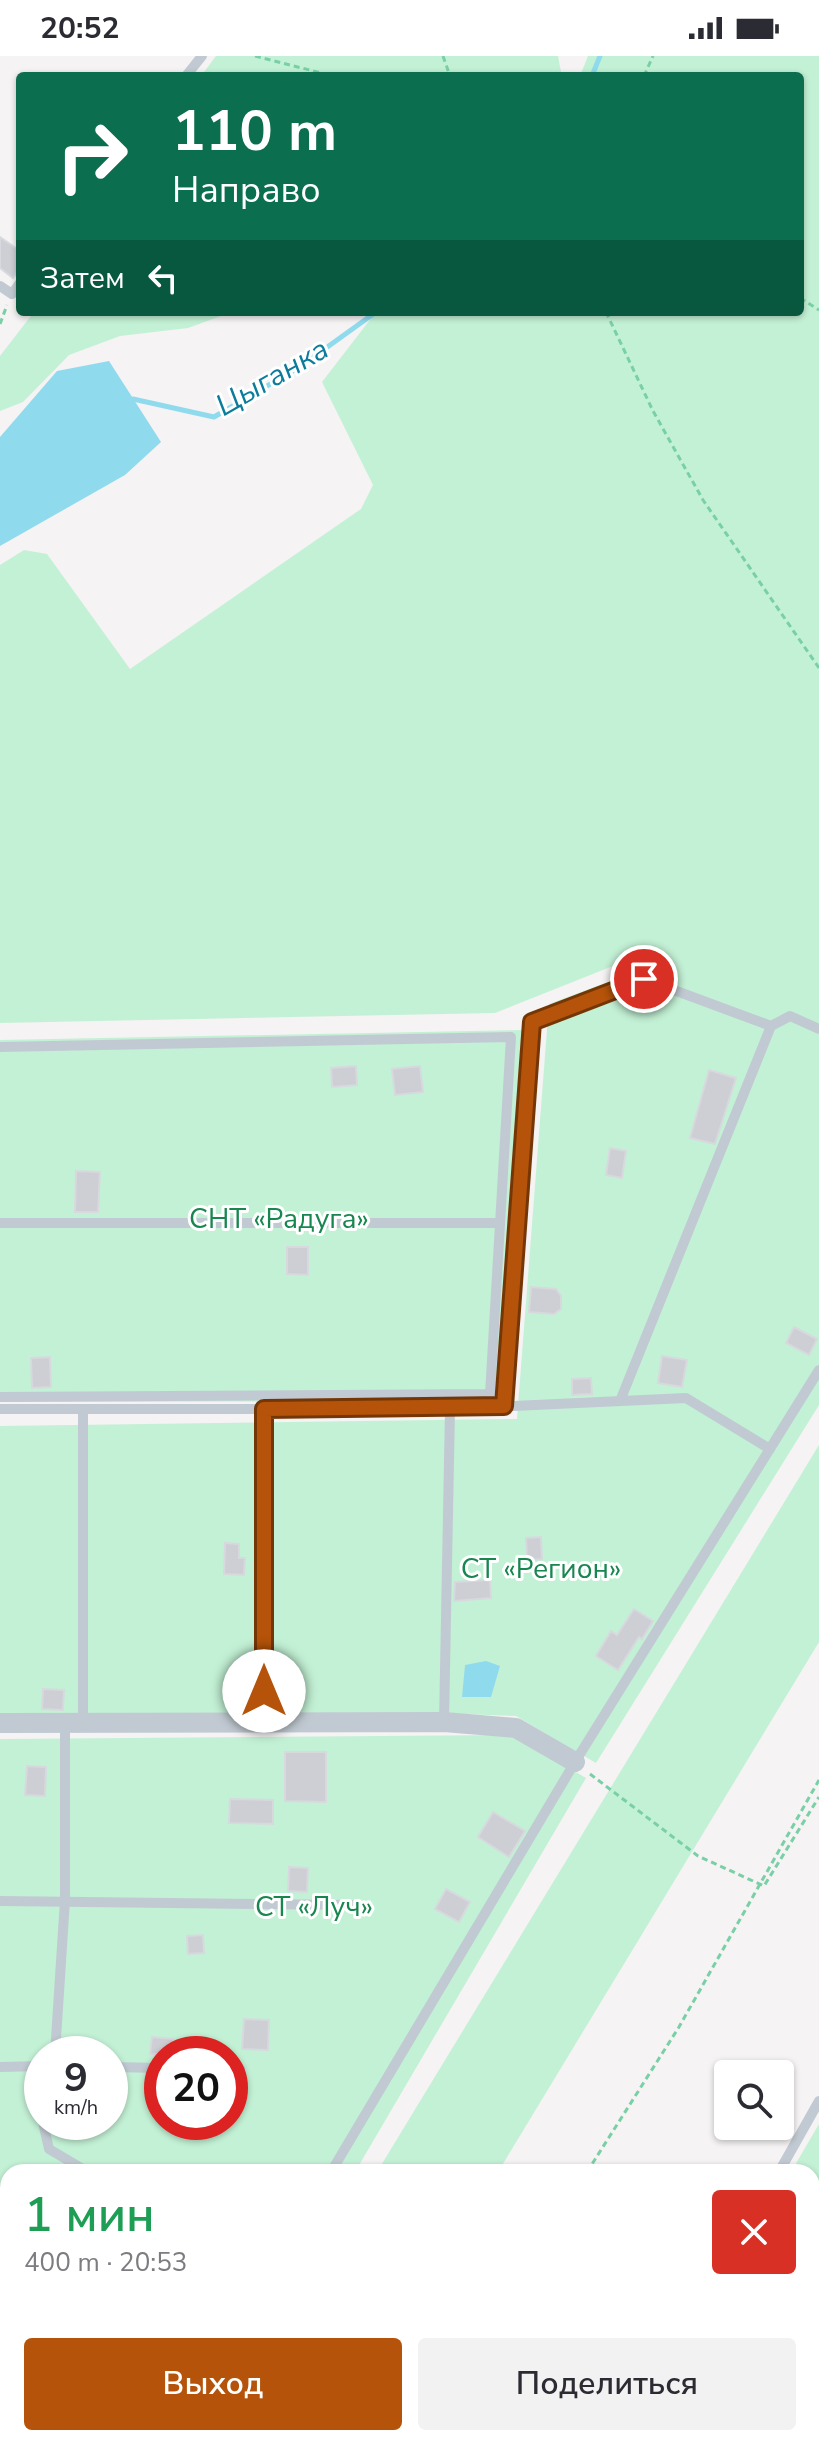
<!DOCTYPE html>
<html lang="ru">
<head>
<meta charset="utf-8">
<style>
	body { margin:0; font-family:"Nunito Sans",sans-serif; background:#f2f2f3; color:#2b2b33; height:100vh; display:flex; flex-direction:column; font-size:30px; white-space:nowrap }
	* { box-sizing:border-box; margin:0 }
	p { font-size:26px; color:#7c7c81 }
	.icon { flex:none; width:44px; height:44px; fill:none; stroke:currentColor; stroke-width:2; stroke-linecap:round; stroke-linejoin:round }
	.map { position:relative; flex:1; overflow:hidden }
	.details { position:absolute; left:0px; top:2108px; width:820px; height:282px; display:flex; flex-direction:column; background:#fff; border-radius:24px 24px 0 0; box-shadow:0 2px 6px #0004 }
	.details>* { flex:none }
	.hud { position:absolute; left:16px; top:16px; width:788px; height:244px; border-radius:8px; box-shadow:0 2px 6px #0004; background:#0b6e4f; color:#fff; overflow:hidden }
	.controls { position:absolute; left:714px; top:2004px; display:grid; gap:16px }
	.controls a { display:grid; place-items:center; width:80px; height:80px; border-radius:8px; background:#fff; box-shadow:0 2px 6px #0004; font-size:40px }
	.speed { position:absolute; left:24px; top:1980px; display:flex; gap:16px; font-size:40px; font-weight:700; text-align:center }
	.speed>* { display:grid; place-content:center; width:104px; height:104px; border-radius:50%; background:#fff; box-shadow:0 2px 6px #0004; line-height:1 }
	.speed small { font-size:20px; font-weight:400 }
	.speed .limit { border:12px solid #d22; background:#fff; color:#111 }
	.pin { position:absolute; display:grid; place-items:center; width:68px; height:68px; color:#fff; margin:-34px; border:4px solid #fff; border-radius:50%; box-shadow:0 2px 8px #0007 }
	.me { position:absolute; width:88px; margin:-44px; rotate:0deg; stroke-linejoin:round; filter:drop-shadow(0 0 6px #0008) }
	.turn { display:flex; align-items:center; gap:28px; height:168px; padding:0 24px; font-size:36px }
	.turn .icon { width:104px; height:104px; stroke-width:2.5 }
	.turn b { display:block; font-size:56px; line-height:68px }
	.then { display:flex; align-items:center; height:76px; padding:0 24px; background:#0003; gap:16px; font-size:30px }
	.round { display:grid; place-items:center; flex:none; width:84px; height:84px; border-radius:8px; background:#f2f2f3 }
	.head { display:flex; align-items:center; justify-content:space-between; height:136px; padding:0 24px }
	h1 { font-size:48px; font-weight:600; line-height:60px; color:#1e9e55 }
	.action { display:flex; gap:16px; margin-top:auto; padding:16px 24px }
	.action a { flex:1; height:92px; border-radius:8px; background:#b45309; color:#fff; font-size:32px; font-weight:600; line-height:92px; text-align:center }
	.action a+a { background:#f2f2f3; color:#2b2b33 }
	.status { display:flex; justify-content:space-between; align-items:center; height:56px; padding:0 40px; background:#fff; direction:ltr }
	.status svg { height:22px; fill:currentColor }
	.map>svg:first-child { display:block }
	.green { fill:#c3f1d5; fill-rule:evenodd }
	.water { fill:#90daee }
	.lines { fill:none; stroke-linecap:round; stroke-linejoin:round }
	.stream { stroke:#90daee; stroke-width:5 }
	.building { fill:#cdcfd5; stroke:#d7d9de; stroke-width:2 }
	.path { stroke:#7ad0a6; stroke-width:3; stroke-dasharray:6 4; stroke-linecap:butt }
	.service { stroke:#c1cad2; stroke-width:10 }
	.minor { stroke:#c1cad2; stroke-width:20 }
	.route-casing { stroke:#753606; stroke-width:20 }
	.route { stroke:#b45309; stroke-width:14 }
	.labels { text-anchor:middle; stroke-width:6; stroke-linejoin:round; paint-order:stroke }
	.park-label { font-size:28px; fill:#17864f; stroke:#fff }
	.water-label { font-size:30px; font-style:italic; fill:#0c7c9b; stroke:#fff }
</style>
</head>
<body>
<div class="status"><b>20:52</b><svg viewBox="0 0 49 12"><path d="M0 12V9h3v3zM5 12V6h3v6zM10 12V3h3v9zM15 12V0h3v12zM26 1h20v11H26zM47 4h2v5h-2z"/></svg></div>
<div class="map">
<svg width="819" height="2389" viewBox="0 0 819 2389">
	<rect width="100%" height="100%" fill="#f5f3f3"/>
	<g class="green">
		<polygon points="216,0 558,0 561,16 554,20 201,20"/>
		<polygon points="588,0 819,0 819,1349 596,1707 516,1660 433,1657 0,1657 0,1370 517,1363 549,948 645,912 633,902 495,957 0,967 0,509 24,494 47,498 130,613 361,453 373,429 322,326 376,256 800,256 800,20 580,20"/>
		<polygon points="34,256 232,256 188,272 120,280 69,299 23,346 0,355 0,300"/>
		<polygon points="522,974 499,1345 0,1346 0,984"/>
		<polygon points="819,1389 819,1586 498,2116 377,2116"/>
		<path d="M513,1679L586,1722L355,2116H8V2382H351L345,2389H0V1683ZM42,1998H110V2066H42ZM162,1998H230V2066H162Z"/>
		<polygon points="819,2068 819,2389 495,2389 504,2382 812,2382 812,2116 791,2116"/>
	</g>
	<g class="water">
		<polygon points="109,305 161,386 125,419 0,490 0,381 57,315"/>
		<polygon points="486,1605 500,1610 491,1641 462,1641 465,1609"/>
	</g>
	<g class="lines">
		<g class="stream">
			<polyline points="592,20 600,0"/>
			<polyline points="128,347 133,343 214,361 301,310 376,256"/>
		</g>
	</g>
	<g class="building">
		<polygon points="0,181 20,195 20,212 13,222 0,212"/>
		<polygon points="356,1010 357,1029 332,1031 331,1012"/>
		<polygon points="420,1010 423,1036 395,1039 392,1013"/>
		<polygon points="709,1014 736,1022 715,1088 690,1082"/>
		<polygon points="610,1092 626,1095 622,1122 606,1119"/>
		<polygon points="76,1115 100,1116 98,1156 75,1156"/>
		<polygon points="287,1191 308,1191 308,1219 287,1218"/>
		<polygon points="531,1231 556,1233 561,1240 561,1253 554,1258 529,1256"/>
		<polygon points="794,1271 817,1283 809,1299 786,1287"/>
		<polygon points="662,1300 687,1304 682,1331 658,1327"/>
		<polygon points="50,1301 51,1331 32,1332 31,1302"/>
		<polygon points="591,1322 592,1338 572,1339 572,1323"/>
		<polygon points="541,1481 542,1503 527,1504 526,1482"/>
		<polygon points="225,1487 239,1488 239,1502 245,1502 244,1519 224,1518"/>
		<polygon points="490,1524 491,1542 454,1545 455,1526"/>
		<polygon points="634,1553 653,1565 642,1583 639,1581 618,1614 596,1600 611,1575 617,1579"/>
		<rect x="276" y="1630" width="21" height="21"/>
		<polygon points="43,1633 64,1634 63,1654 42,1653"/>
		<polygon points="285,1696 326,1696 326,1746 285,1745"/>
		<polygon points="27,1710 46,1711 45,1740 25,1739"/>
		<polygon points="230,1743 273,1744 273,1768 229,1767"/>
		<polygon points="493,1756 525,1775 509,1801 478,1781"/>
		<polygon points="289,1811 308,1812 307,1836 288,1835"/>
		<polygon points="446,1833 470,1846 459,1866 435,1853"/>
		<polygon points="203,1879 204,1897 188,1898 187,1880"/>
		<polygon points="244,1963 269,1964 268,1994 242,1993"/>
		<polygon points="152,1981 173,1983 172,1998 150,1998"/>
	</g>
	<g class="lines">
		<g class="path">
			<polyline points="255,0 333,20"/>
			<polyline points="443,0 450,20"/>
			<polyline points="644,20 653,0"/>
			<polyline points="800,242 819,254"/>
			<polyline points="606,256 653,355 703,444 819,612"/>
			<polyline points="0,268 7,249"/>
			<polyline points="590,1718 698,1800 764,1830 819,1741"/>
			<polyline points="587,2116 679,1971 819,1724"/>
			<polyline points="414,2389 419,2382"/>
		</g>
		<g class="service">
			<polyline points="186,20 202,0"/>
			<polyline points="0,230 12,238 20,227"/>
			<polyline points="0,991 511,981 490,1338 0,1341"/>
			<polyline points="0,1167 500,1167"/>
			<polyline points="620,1345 771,970 790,960 819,973"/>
			<polyline points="504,1350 532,966 644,923 771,970"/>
			<polyline points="0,1353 450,1353"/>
			<polyline points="264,1353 264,1666"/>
			<polyline points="444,1666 450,1353 686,1342 770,1393"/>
			<polyline points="83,1667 83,1353"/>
			<polyline points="0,1845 352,1849"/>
			<polyline points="55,1998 65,1844 65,1667"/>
			<polyline points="0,2011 42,2010"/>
			<polyline points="110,2011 162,2012"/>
			<polyline points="230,2013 240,2013"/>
			<polyline points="42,2062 49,2093 88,2116"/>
			<polyline points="331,2116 575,1706 819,1314"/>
			<polyline points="779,2116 819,2045"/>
		</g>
		<polyline class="minor" points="0,1667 444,1666 516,1672 575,1706"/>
	</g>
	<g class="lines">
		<defs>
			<polyline id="route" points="264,1635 264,1353 504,1350 532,966 644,923"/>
		</defs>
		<use href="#route" class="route-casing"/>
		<use href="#route" class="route"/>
	</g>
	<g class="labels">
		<g class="park-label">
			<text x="279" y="1172">СНТ «Радуга»</text>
			<text x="541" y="1522">СТ «Регион»</text>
			<text x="314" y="1860">СТ «Луч»</text>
		</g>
		<g class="water-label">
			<text transform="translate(272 321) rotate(-30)" y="10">Цыганка</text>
		</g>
	</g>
</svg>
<div class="controls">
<a><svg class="icon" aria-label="search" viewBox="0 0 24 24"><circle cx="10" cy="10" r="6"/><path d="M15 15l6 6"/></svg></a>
</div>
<div class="speed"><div>9<small>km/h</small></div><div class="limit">20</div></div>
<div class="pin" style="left:644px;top:923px;background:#d93025"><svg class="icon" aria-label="arrive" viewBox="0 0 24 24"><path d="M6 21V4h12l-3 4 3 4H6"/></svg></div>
<svg class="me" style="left:264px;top:1635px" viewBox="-20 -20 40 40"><circle r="19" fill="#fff"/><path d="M0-13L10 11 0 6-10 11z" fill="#b45309"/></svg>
<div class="hud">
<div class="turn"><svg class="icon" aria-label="right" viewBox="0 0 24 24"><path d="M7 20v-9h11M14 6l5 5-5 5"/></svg><div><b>110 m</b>Направо</div></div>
<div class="then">Затем<svg class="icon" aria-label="left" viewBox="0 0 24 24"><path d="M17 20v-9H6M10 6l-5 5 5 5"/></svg></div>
</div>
<section class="details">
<div class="head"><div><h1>1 мин</h1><p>400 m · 20:53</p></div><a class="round" style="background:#d93025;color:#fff"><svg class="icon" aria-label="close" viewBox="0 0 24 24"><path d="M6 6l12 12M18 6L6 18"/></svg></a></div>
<div class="action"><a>Выход</a><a>Поделиться</a></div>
</section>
</div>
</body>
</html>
